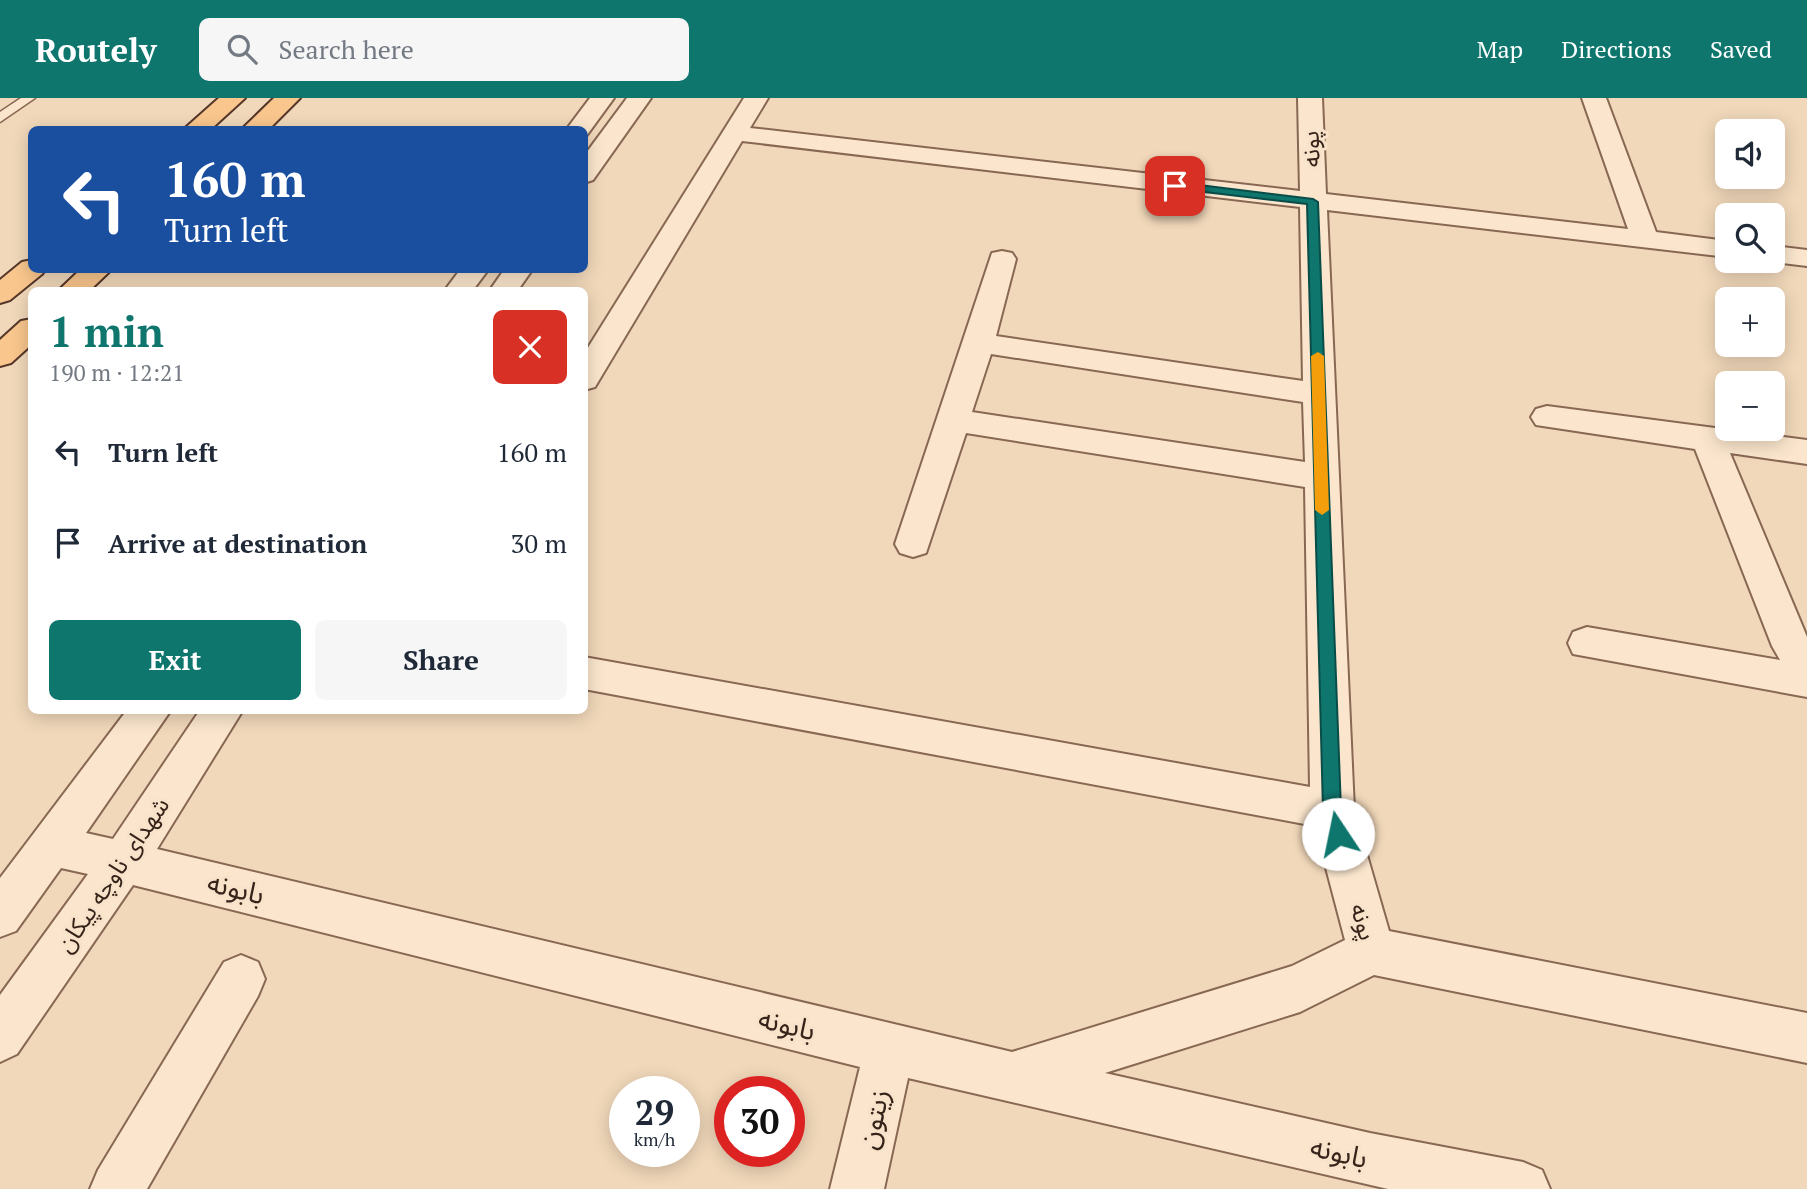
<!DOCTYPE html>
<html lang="en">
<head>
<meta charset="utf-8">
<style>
	body { margin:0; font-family:"PT Serif","Noto Sans Arabic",serif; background:#f6f6f7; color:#1f2937; height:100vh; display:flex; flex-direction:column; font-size:26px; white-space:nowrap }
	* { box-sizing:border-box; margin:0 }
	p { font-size:23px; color:#747a83 }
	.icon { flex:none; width:38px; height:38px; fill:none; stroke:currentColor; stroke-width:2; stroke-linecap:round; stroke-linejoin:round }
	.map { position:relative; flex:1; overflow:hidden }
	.panel { position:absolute; left:28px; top:189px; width:560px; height:427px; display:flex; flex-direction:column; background:#fff; border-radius:10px; box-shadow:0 4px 18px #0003 }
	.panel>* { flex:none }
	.banner { position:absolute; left:28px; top:28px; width:560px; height:147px; border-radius:10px; box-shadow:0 4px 18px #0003; background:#1a4fa0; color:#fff; overflow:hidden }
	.fabs { position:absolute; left:1715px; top:21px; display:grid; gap:14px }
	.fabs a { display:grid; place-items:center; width:70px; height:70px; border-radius:10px; background:#fff; box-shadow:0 4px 18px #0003; font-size:35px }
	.speed { position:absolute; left:609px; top:978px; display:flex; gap:14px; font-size:35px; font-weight:700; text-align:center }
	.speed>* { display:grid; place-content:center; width:91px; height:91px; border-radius:50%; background:#fff; box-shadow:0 4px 18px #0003; line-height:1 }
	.speed small { font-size:18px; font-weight:400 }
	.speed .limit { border:10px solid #d22; background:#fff; color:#111 }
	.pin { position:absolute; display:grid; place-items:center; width:60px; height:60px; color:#fff; margin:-30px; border-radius:14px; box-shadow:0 4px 10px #0006 }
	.me { position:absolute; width:77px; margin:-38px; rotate:349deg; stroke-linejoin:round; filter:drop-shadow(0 0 5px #0008) }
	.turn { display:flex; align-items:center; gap:24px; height:147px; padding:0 21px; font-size:32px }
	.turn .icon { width:91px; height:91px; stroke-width:2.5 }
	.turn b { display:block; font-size:49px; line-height:60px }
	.round { display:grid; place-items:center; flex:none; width:74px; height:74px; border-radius:10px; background:#f6f6f7 }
	.summary { display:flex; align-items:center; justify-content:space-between; height:119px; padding:0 21px }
	h1 { font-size:42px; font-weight:800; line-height:52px; color:#0f766e }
	.button { display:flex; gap:14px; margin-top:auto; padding:14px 21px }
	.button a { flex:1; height:80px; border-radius:10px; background:#0f766e; color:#fff; font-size:28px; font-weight:800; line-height:80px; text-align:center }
	.button a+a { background:#f6f6f7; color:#1f2937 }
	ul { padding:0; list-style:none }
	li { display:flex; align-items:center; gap:21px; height:91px; padding:0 21px }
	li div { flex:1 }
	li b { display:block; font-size:26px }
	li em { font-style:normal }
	header { display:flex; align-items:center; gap:42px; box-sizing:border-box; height:98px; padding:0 35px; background:#0f766e; color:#fff }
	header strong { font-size:33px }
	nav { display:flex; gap:38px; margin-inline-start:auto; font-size:24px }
	.search { width:490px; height:63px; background:#f6f6f7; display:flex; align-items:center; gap:18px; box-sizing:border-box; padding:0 24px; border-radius:10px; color:#747a83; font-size:26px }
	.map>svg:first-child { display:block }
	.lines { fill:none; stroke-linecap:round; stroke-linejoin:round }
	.service-casing { stroke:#886753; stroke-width:3 }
	.minor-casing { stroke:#886753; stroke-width:4 }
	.primary-casing { stroke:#553628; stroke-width:4 }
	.service { fill:#fbe6cd; fill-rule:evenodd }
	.minor { fill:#fbe6cd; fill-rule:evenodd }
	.primary { fill:#f9c68d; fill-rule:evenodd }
	.route { fill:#0f766e; stroke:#0a4d48; stroke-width:2 }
	.slow { fill:#f59e0b }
	.labels { text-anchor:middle; stroke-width:6; stroke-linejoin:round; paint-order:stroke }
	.street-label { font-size:24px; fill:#362319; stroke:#f8e3ca }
	.near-street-label { font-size:28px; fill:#362319; stroke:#f8e3ca }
</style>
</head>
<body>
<header>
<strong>Routely</strong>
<div class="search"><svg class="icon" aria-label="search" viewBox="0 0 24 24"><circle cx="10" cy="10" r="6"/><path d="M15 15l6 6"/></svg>Search here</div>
<nav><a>Map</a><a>Directions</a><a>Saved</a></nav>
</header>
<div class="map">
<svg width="1807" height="1091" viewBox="0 0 1807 1091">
	<rect width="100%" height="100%" fill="#f1d8ba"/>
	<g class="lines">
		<defs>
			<polygon id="service" points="21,0 35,0 0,24 0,14"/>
			<g id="minor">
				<polygon points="590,0 614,0 587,37 584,38 584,32 566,32"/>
				<polygon points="627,0 651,0 593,82 584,85 584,58"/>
				<path d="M744,0H768L750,30L1300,93L1298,0H1322L1326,96L1628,131L1582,0H1606L1656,134L1727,143V159L1327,112L1354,712L1389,833L1807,915V965L1374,877L1300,914L1105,975L1370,1035L1523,1064L1542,1072L1550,1091H1388L908,980L884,1091H830L860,969L133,787L17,956L0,964V897L88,776L61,770L16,833L0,839V780L127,612H171L86,735L113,741L200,612H243L157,751L1012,954L1292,868L1345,842L1315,728L584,591V559L1310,689L1305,389L966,335L926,455L913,459L900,455L895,446L992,155L1002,153L1012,155L1016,161L996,238L1303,283L1300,109L742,43L595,289L584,292V256ZM991,256L1303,304L1305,364L972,314Z"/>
				<polygon points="1773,148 1807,152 1807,168 1767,163 1773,163"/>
				<polygon points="460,172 488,172 473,192 445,192"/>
				<polygon points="504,172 532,172 518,192 490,192"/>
				<polygon points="1547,308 1807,342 1807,366 1730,355 1807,539 1807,599 1573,556 1568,545 1573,534 1587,529 1780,562 1772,548 1695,351 1536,327 1531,319 1536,311"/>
				<polygon points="241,857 258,864 265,881 258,898 147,1091 90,1091 98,1072 224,864"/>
			</g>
			<g id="primary">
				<polygon points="219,0 245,0 210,32 183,32"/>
				<polygon points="274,0 300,0 268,32 241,32"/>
				<polygon points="32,162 32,172 45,172 42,176 10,202 0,205 0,182 22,164"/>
				<polygon points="80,172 111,172 90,192 59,192"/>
				<polygon points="32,221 32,246 11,265 0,268 0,242 21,223"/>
			</g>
		</defs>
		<use href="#service" class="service-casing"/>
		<use href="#minor" class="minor-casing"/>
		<use href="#primary" class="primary-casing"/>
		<use href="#service" class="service"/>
		<use href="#minor" class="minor"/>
		<use href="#primary" class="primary"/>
	</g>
	<polygon class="route" points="1175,84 1313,101 1318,104 1341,712 1347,736 1345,742 1338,744 1332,742 1323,712 1307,106 1171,90 1170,88"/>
	<polygon class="slow" points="1318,254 1324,258 1329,412 1322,417 1315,412 1311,258"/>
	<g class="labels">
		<g class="street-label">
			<text transform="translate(1311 51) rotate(-92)" y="8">پونه</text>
			<text transform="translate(113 777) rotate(-56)" y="8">شهدای ناوچه پیکان</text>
			<text transform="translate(1363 824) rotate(74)" y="8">پونه</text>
		</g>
		<g class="near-street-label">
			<text transform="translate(236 790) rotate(14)" y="10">بابونه</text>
			<text transform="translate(787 926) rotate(14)" y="10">بابونه</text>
			<text transform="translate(873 1021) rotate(-77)" y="10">زیتون</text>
			<text transform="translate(1339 1054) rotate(13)" y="10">بابونه</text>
		</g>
	</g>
</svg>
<div class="fabs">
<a><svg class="icon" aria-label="sound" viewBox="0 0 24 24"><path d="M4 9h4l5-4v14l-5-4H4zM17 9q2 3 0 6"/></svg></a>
<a><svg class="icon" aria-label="search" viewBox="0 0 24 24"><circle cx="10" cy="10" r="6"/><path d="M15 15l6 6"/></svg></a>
<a>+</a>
<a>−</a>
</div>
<div class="speed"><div>29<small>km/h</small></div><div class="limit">30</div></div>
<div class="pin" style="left:1175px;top:88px;background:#d93025"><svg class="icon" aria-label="arrive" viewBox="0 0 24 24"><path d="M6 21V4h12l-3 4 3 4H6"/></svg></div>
<svg class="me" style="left:1338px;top:736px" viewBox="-20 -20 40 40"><circle r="19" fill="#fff"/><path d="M0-13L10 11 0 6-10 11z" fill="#0f766e"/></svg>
<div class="banner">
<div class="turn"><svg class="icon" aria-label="left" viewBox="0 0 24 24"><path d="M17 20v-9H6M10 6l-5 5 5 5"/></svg><div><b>160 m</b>Turn left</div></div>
</div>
<section class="panel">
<div class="summary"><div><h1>1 min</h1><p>190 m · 12:21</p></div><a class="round" style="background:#d93025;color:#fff"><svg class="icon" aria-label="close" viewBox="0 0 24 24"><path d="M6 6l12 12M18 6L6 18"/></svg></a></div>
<ul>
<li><svg class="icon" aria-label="left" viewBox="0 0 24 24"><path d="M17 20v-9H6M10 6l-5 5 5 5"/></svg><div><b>Turn left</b></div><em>160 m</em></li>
<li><svg class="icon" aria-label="arrive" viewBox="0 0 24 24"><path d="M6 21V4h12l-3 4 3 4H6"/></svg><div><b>Arrive at destination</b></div><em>30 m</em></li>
</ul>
<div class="button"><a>Exit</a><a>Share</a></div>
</section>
</div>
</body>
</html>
